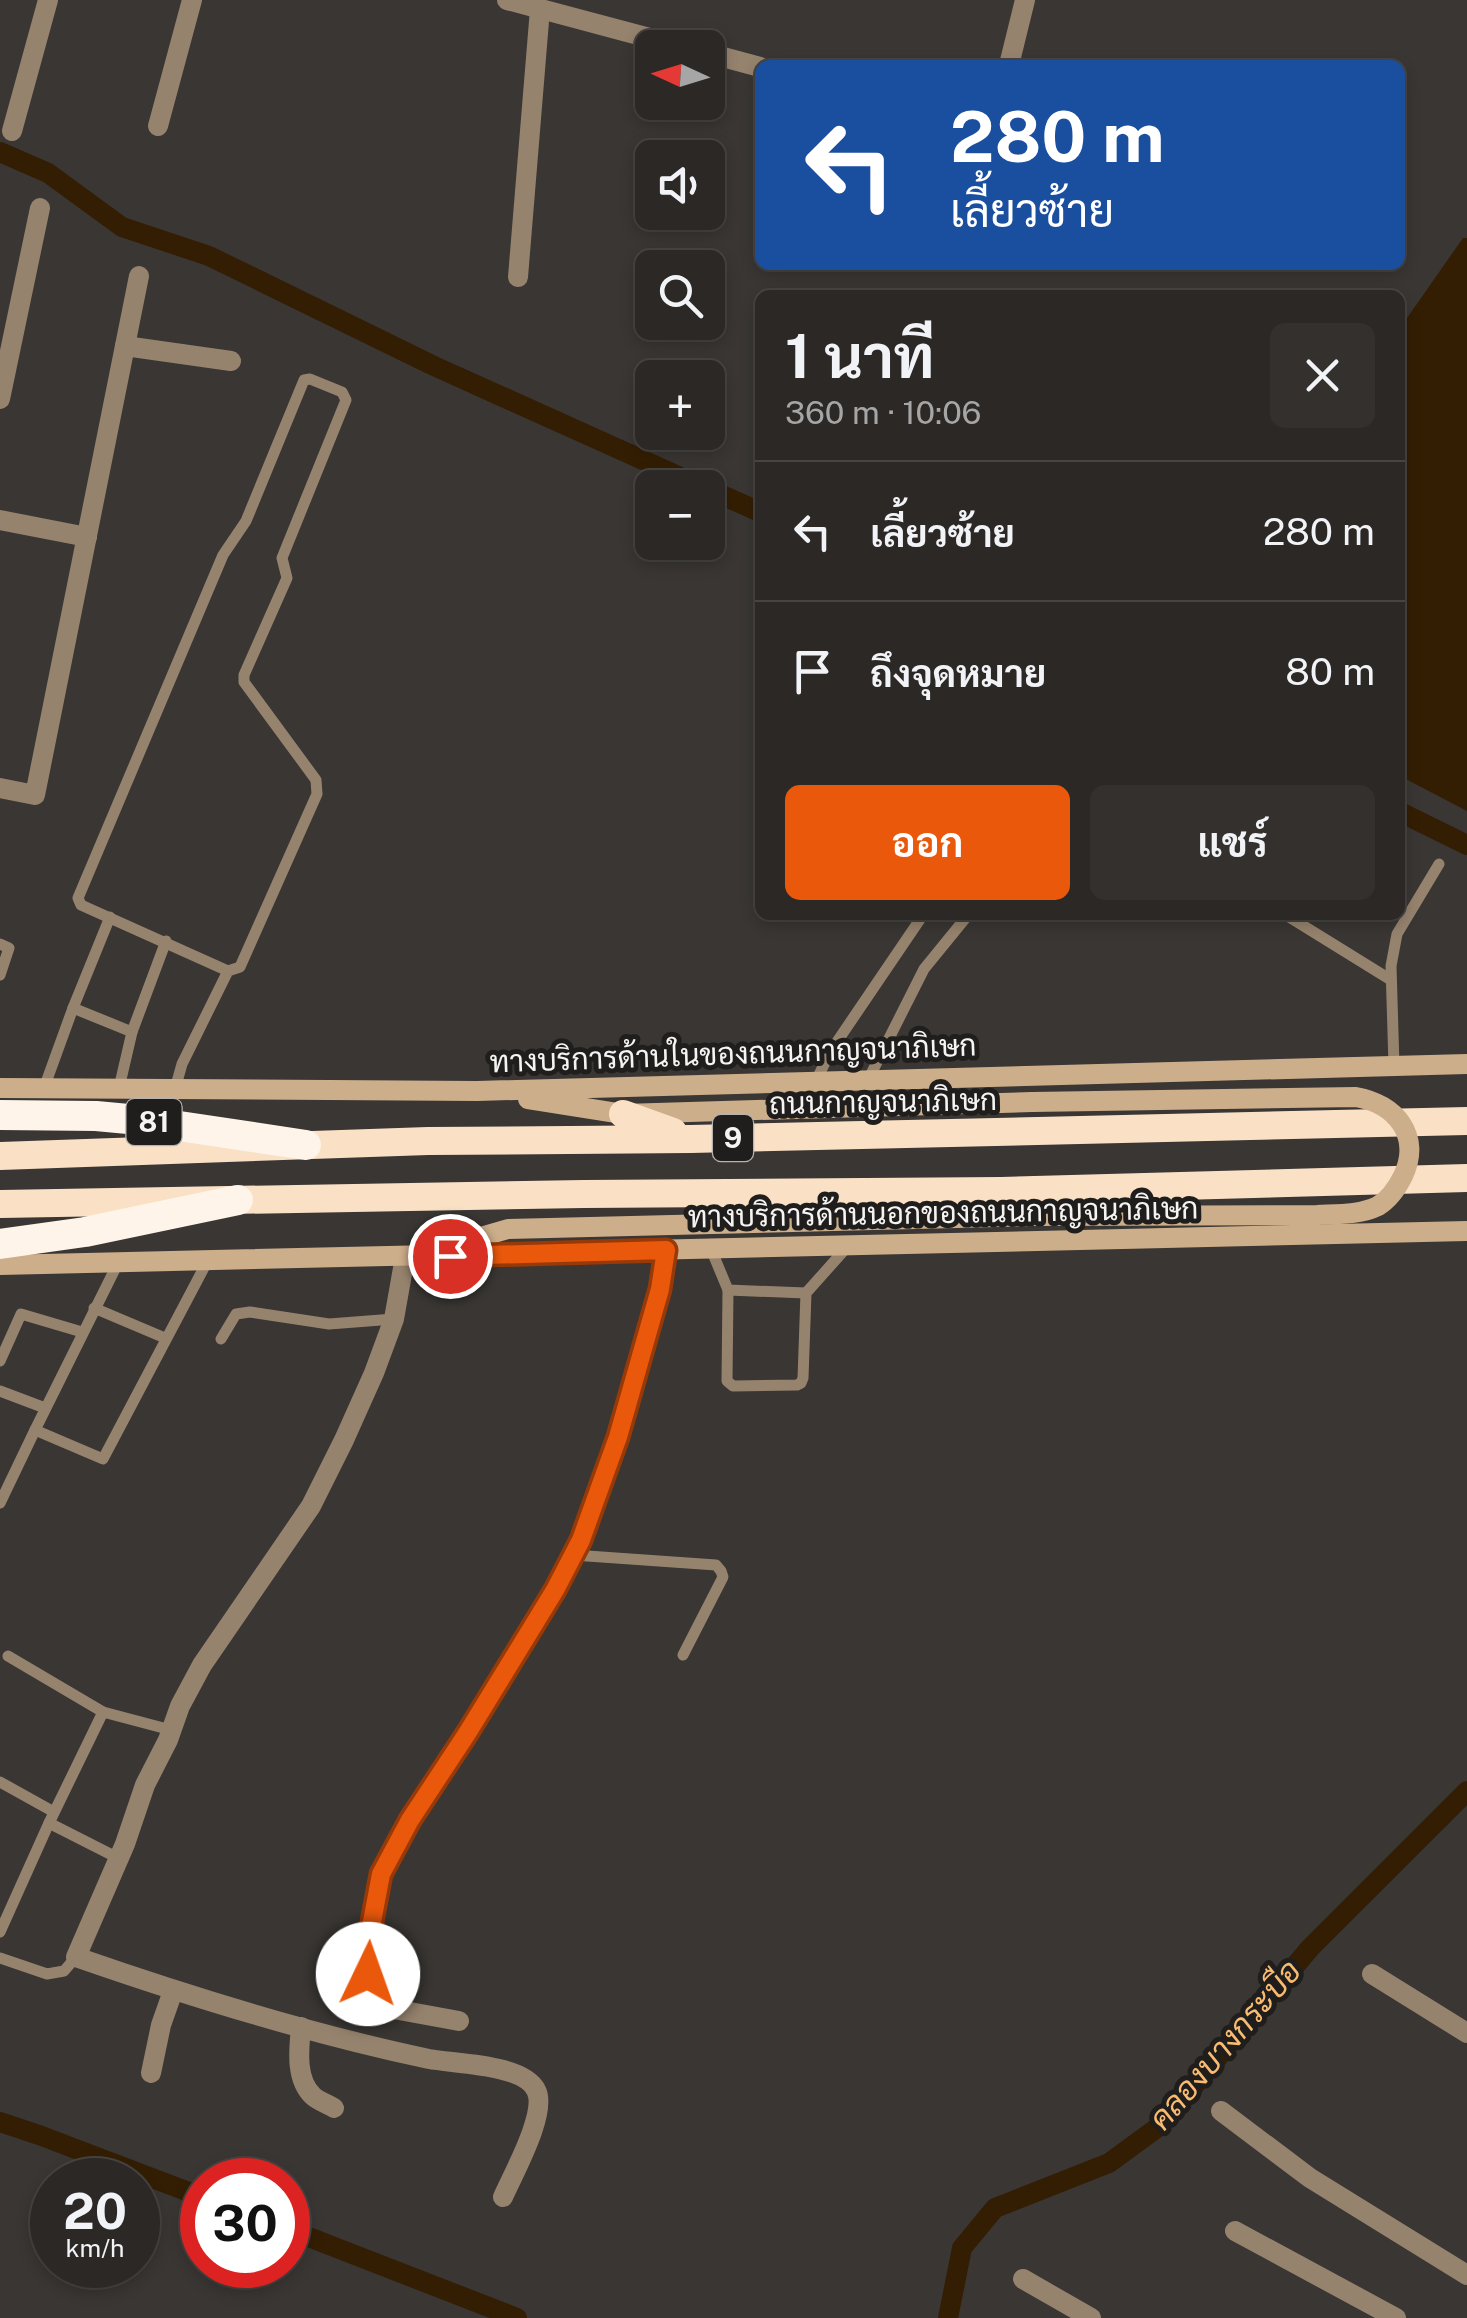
<!DOCTYPE html>
<html lang="th">
<head>
<meta charset="utf-8">
<style>
	body { margin:0; font-family:"Public Sans",Sarabun,sans-serif; background:#33302e; color:#f1f3f6; height:100vh; display:flex; flex-direction:column; font-size:38px; white-space:nowrap }
	* { box-sizing:border-box; margin:0 }
	p { font-size:32px; color:#a6a6a7 }
	.icon { flex:none; width:55px; height:55px; fill:none; stroke:currentColor; stroke-width:2; stroke-linecap:round; stroke-linejoin:round }
	.map { position:relative; flex:1; overflow:hidden }
	.details { position:absolute; left:755px; top:290px; width:650px; height:630px; display:flex; flex-direction:column; background:#2b2826; border-radius:15px; box-shadow:0 5px 15px #0003,0 0 0 2px #474443 }
	.details>* { flex:none }
	.guide { position:absolute; left:755px; top:60px; width:650px; height:210px; border-radius:15px; box-shadow:0 5px 15px #0003,0 0 0 2px #474443; background:#1a4fa0; color:#fff; overflow:hidden }
	.needle { width:65px; rotate:274deg }
	.tools { position:absolute; left:635px; top:30px; display:grid; gap:20px }
	.tools a { display:grid; place-items:center; width:90px; height:90px; border-radius:15px; background:#2b2826; box-shadow:0 5px 15px #0003,0 0 0 2px #474443; font-size:50px }
	.speed { position:absolute; left:30px; top:2158px; display:flex; gap:20px; font-size:50px; font-weight:700; text-align:center }
	.speed>* { display:grid; place-content:center; width:130px; height:130px; border-radius:50%; background:#2b2826; box-shadow:0 5px 15px #0003,0 0 0 2px #474443; line-height:1 }
	.speed small { font-size:25px; font-weight:400 }
	.speed .limit { border:15px solid #d22; background:#fff; color:#111 }
	.pin { position:absolute; display:grid; place-items:center; width:85px; height:85px; color:#fff; margin:-42px; border:5px solid #fff; border-radius:50%; box-shadow:0 2px 10px #0007 }
	.me { position:absolute; width:110px; margin:-55px; rotate:3deg; stroke-linejoin:round; filter:drop-shadow(0 0 8px #0008) }
	.turn { display:flex; align-items:center; gap:35px; height:210px; padding:0 30px; font-size:45px }
	.turn .icon { width:130px; height:130px; stroke-width:2.5 }
	.turn b { display:block; font-size:70px; line-height:85px }
	.round { display:grid; place-items:center; flex:none; width:105px; height:105px; border-radius:15px; background:#33302e }
	.summary { display:flex; align-items:center; justify-content:space-between; height:170px; padding:0 30px }
	h1 { font-size:60px; font-weight:700; line-height:75px }
	.action { display:flex; gap:20px; margin-top:auto; padding:20px 30px }
	.action a { flex:1; height:115px; border-radius:15px; background:#ea580c; color:#fff; font-size:40px; font-weight:700; line-height:115px; text-align:center }
	.action a+a { background:#33302e; color:#f1f3f6 }
	ul { padding:0; list-style:none }
	li { display:flex; align-items:center; gap:30px; height:140px; padding:0 30px; border-top:2px solid #474443 }
	li div { flex:1 }
	li b { display:block; font-size:38px }
	li em { font-style:normal }
	.map>svg:first-child { display:block }
	.water { fill:#331e03 }
	.lines { fill:none; stroke-linecap:round; stroke-linejoin:round }
	.canal { stroke:#331e03; stroke-width:20 }
	.service { stroke:#96836e; stroke-width:11 }
	.minor { stroke:#96836e; stroke-width:20 }
	.secondary { stroke:#cdae8b; stroke-width:20 }
	.trunk { stroke:#fae1c6; stroke-width:28 }
	.motorway { stroke:#fef4ea; stroke-width:30 }
	.secondary-bridge { stroke:#cdae8b; stroke-width:20 }
	.route-casing { stroke:#983908; stroke-width:25 }
	.route { stroke:#ea580c; stroke-width:18 }
	.labels { text-anchor:middle; stroke-width:10; stroke-linejoin:round; paint-order:stroke }
	.shield { fill:#1f1e1c; stroke:#b6b4b2; stroke-width:2.5 }
	.shield-label { font-size:28px; font-weight:bold; fill:#f6f4f2 }
	.street-label { font-size:30px; fill:#f6f4f2; stroke:#1f1e1c }
	.water-label { font-size:32px; font-style:italic; fill:#f9bb71; stroke:#1f1e1c }
</style>
</head>
<body>
<div class="map">
<svg width="1467" height="2318" viewBox="0 0 1467 2318">
	<rect width="100%" height="100%" fill="#393633"/>
	<polygon class="water" points="1463,238 1467,238 1467,811 1400,776 1400,328"/>
	<g class="lines">
		<g class="canal">
			<polyline points="0,152 48,173 122,227 209,256 434,366 705,488"/>
			<polyline points="708,489 760,512"/>
			<polyline points="1400,812 1467,845"/>
			<polyline points="0,2122 39,2135 202,2197"/>
			<polyline points="288,2229 517,2318"/>
			<polyline points="948,2318 962,2248 995,2208 1109,2163 1161,2125 1310,1948 1467,1791"/>
		</g>
		<g class="service">
			<polyline points="1286,915 1391,980"/>
			<polyline points="0,944 9,948 0,975"/>
			<polyline points="73,1008 132,1032 166,941"/>
			<polyline points="1394,1066 1391,966 1397,934 1439,864"/>
			<polyline points="868,1080 924,969 968,915"/>
			<polyline points="816,1081 830,1052 923,915"/>
			<polyline points="44,1088 73,1008 110,917"/>
			<polyline points="119,1088 132,1032"/>
			<polyline points="175,1089 182,1064 228,971 240,967 317,794 316,780 244,682 244,675 287,578 282,558 346,400 342,392 310,379 304,380 246,521 223,555 78,898 81,905 228,971"/>
			<polyline points="711,1249 728,1290 727,1381 733,1386 797,1385 801,1383 803,1378 806,1293 848,1246"/>
			<polyline points="118,1263 35,1430 103,1459 207,1262"/>
			<polyline points="728,1290 806,1293"/>
			<polyline points="94,1308 165,1338"/>
			<polyline points="221,1339 236,1314 250,1312 329,1324 394,1319"/>
			<polyline points="0,1361 21,1314 82,1332"/>
			<polyline points="0,1391 45,1408"/>
			<polyline points="0,1503 35,1430"/>
			<polyline points="573,1555 716,1565 721,1571 723,1577 683,1655"/>
			<polyline points="103,1712 171,1730"/>
			<polyline points="0,1782 54,1812"/>
			<polyline points="49,1823 118,1858"/>
			<polyline points="0,1932 49,1823 103,1712 8,1656"/>
			<polyline points="0,1958 47,1974 64,1971 76,1957"/>
		</g>
		<g class="minor">
			<polyline points="507,0 687,48"/>
			<polyline points="708,53 760,67"/>
			<polyline points="1009,65 1025,0"/>
			<polyline points="158,126 192,0"/>
			<polyline points="12,131 48,0"/>
			<polyline points="518,277 540,9"/>
			<polyline points="125,346 231,361"/>
			<polyline points="0,399 40,208"/>
			<polyline points="0,520 87,537"/>
			<polyline points="0,788 35,795 139,276"/>
			<path d="M405,1257L394,1319L374,1373L344,1440L311,1506L202,1665L180,1706L168,1740L145,1785L125,1844L76,1957C191,1997 310,2034 429,2059C456,2064 523,2064 536,2090C548,2112 513,2174 503,2197"/>
			<polyline points="1372,1974 1467,2033"/>
			<polyline points="459,2021 388,2008 375,1994 368,1978 368,1943 381,1874 411,1820 468,1732 555,1589 581,1540 618,1437 660,1289 666,1250"/>
			<path d="M301,2027C299,2049 295,2079 313,2096C318,2101 328,2104 334,2108"/>
			<polyline points="151,2073 161,2025 173,1991"/>
			<polyline points="1221,2111 1310,2178 1467,2275"/>
			<polyline points="1235,2231 1396,2318"/>
			<polyline points="1023,2279 1091,2318"/>
		</g>
		<g class="secondary">
			<polyline points="0,1088 477,1091 1467,1064"/>
			<polyline points="528,1099 623,1114 1032,1102"/>
			<polyline points="439,1249 508,1229 1034,1216"/>
			<polyline points="0,1265 1467,1231"/>
		</g>
		<g class="trunk">
			<polyline points="623,1114 673,1132"/>
			<polyline points="0,1156 428,1141 691,1139 1467,1121"/>
			<polyline points="0,1204 584,1194 1001,1191 1467,1178"/>
		</g>
		<g class="motorway">
			<polyline points="0,1115 96,1116 139,1120 306,1145"/>
			<polyline points="0,1244 85,1232 238,1200"/>
		</g>
		<path class="secondary-bridge" d="M1032,1102L1356,1097C1396,1104 1422,1136 1403,1176C1397,1188 1390,1199 1378,1206C1360,1215 1337,1214 1317,1215L1034,1216"/>
	</g>
	<g class="lines">
		<defs>
			<polyline id="route" points="368,1974 368,1943 381,1874 410,1820 468,1732 555,1590 581,1540 618,1437 660,1289 666,1250 450,1256"/>
		</defs>
		<use href="#route" class="route-casing"/>
		<use href="#route" class="route"/>
	</g>
	<g class="labels">
		<g class="shield">
			<rect x="126.5" y="1099" width="55" height="46" rx="8"/>
			<rect x="713" y="1115" width="40" height="46" rx="8"/>
		</g>
		<g class="shield-label">
			<text x="154" y="1132">81</text>
			<text x="733" y="1148">9</text>
		</g>
		<g class="street-label">
			<text transform="translate(733 1054) rotate(-2)" y="10">ทางบริการด้านในของถนนกาญจนาภิเษก</text>
			<text transform="translate(883 1102) rotate(-1)" y="10">ถนนกาญจนาภิเษก</text>
			<text transform="translate(943 1213) rotate(-1)" y="10">ทางบริการด้านนอกของถนนกาญจนาภิเษก</text>
		</g>
		<g class="water-label">
			<text transform="translate(1225 2045) rotate(-49)" y="11">คลองบางกระบือ</text>
		</g>
	</g>
</svg>
<div class="tools">
<a><svg class="needle" viewBox="-14 -14 28 28"><path d="M0-13l5 13h-10z" fill="#e53935"/><path d="M0 13l5-13h-10z" fill="#a6a6a7"/></svg></a>
<a><svg class="icon" aria-label="sound" viewBox="0 0 24 24"><path d="M4 9h4l5-4v14l-5-4H4zM17 9q2 3 0 6"/></svg></a>
<a><svg class="icon" aria-label="search" viewBox="0 0 24 24"><circle cx="10" cy="10" r="6"/><path d="M15 15l6 6"/></svg></a>
<a>+</a>
<a>−</a>
</div>
<div class="speed"><div>20<small>km/h</small></div><div class="limit">30</div></div>
<div class="pin" style="left:450px;top:1256px;background:#d93025"><svg class="icon" aria-label="arrive" viewBox="0 0 24 24"><path d="M6 21V4h12l-3 4 3 4H6"/></svg></div>
<svg class="me" style="left:368px;top:1974px" viewBox="-20 -20 40 40"><circle r="19" fill="#fff"/><path d="M0-13L10 11 0 6-10 11z" fill="#ea580c"/></svg>
<div class="guide">
<div class="turn"><svg class="icon" aria-label="left" viewBox="0 0 24 24"><path d="M17 20v-9H6M10 6l-5 5 5 5"/></svg><div><b>280 m</b>เลี้ยวซ้าย</div></div>
</div>
<section class="details">
<div class="summary"><div><h1>1 นาที</h1><p>360 m · 10:06</p></div><a class="round"><svg class="icon" aria-label="close" viewBox="0 0 24 24"><path d="M6 6l12 12M18 6L6 18"/></svg></a></div>
<ul>
<li><svg class="icon" aria-label="left" viewBox="0 0 24 24"><path d="M17 20v-9H6M10 6l-5 5 5 5"/></svg><div><b>เลี้ยวซ้าย</b></div><em>280 m</em></li>
<li><svg class="icon" aria-label="arrive" viewBox="0 0 24 24"><path d="M6 21V4h12l-3 4 3 4H6"/></svg><div><b>ถึงจุดหมาย</b></div><em>80 m</em></li>
</ul>
<div class="action"><a>ออก</a><a>แชร์</a></div>
</section>
</div>
</body>
</html>
